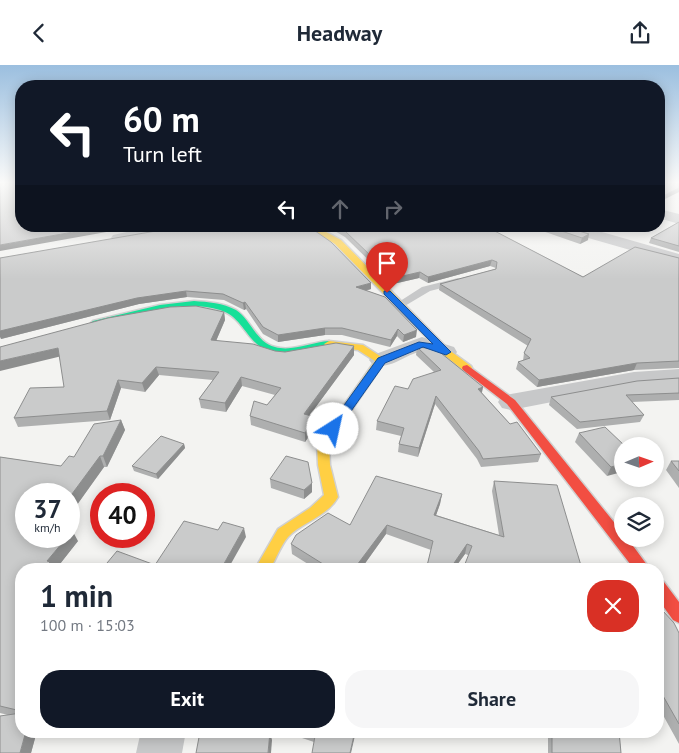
<!DOCTYPE html>
<html lang="en">
<head>
<meta charset="utf-8">
<style>
	body { margin:0; font-family:"PT Sans",sans-serif; background:#f6f6f7; color:#1f2937; height:100vh; display:flex; flex-direction:column; font-size:19px; white-space:nowrap }
	* { box-sizing:border-box; margin:0 }
	p { font-size:16px; color:#747a83 }
	.icon { flex:none; width:28px; height:28px; fill:none; stroke:currentColor; stroke-width:2; stroke-linecap:round; stroke-linejoin:round }
	.map { position:relative; flex:1; overflow:hidden }
	.details { position:absolute; left:15px; top:498px; width:649px; height:175px; display:flex; flex-direction:column; background:#fff; border-radius:20px; box-shadow:0 2px 12px #0003 }
	.details>* { flex:none }
	.top-card { position:absolute; left:15px; top:15px; width:650px; height:152px; border-radius:20px; box-shadow:0 2px 12px #0003; background:#111827; color:#fff; overflow:hidden }
	.needle { width:32px; rotate:88deg }
	.buttons { position:absolute; left:614px; top:372px; display:grid; gap:10px }
	.buttons a { display:grid; place-items:center; width:50px; height:50px; border-radius:50%; background:#fff; box-shadow:0 2px 12px #0003; font-size:25px }
	.speed { position:absolute; left:15px; top:418px; display:flex; gap:10px; font-size:25px; font-weight:700; text-align:center }
	.speed>* { display:grid; place-content:center; width:65px; height:65px; border-radius:50%; background:#fff; box-shadow:0 2px 12px #0003; line-height:1 }
	.speed small { font-size:12px; font-weight:400 }
	.speed .limit { border:8px solid #d22; background:#fff; color:#111 }
	.pin { position:absolute; display:grid; place-items:center; width:42px; height:42px; color:#fff; margin:-51px -21px; border-radius:50% 50% 50% 0; rotate:-45deg; box-shadow:0 0 5px #0007 }
	.pin .icon { rotate:45deg }
	.me { position:absolute; width:55px; margin:-28px; rotate:35deg; stroke-linejoin:round; filter:drop-shadow(0 0 4px #0008) }
	.turn { display:flex; align-items:center; gap:18px; height:105px; padding:0 25px; font-size:22px }
	.turn .icon { width:65px; height:65px; stroke-width:2.5 }
	.turn b { display:block; font-size:35px; line-height:42px }
	.lanes { display:flex; align-items:center; height:48px; padding:0 25px; background:#0003; justify-content:center; gap:25px; direction:ltr }
	.lanes .off { opacity:.35 }
	.round { display:grid; place-items:center; flex:none; width:52px; height:52px; border-radius:20px; background:#f6f6f7 }
	.summary { display:flex; align-items:center; justify-content:space-between; height:85px; padding:0 25px }
	h1 { font-size:30px; font-weight:700; line-height:38px }
	.cta { display:flex; gap:10px; margin-top:auto; padding:10px 25px }
	.cta a { flex:1; height:58px; border-radius:20px; background:#111827; color:#fff; font-size:20px; font-weight:700; line-height:58px; text-align:center }
	.cta a+a { background:#f6f6f7; color:#1f2937 }
	header { display:flex; justify-content:space-between; align-items:center; height:65px; padding:0 25px; background:#fff; font-size:22px; font-weight:700 }
	.map>svg:first-child { display:block }
	.lines { fill:none; stroke-linecap:round; stroke-linejoin:round }
	.fast-casing { stroke:#d0d0d0; stroke-width:3 }
	.slow-casing { stroke:#d0d0d0; stroke-width:3 }
	.jam-casing { stroke:#d0d0d0; stroke-width:3 }
	.lane { fill:#c7c8c9; fill-rule:evenodd }
	.street { fill:#c7c8c9; fill-rule:evenodd }
	.fast { fill:#16e098; fill-rule:evenodd }
	.slow { fill:#ffcf43; fill-rule:evenodd }
	.jam { fill:#f24e42; fill-rule:evenodd }
	.wall { fill:#aeafaf }
	.shaded-wall { fill:#8d8e8e }
	.building { fill:#cacbcb; stroke:#8d8e8e }
	.route { fill:#1a73e8; stroke:#114b97 }
</style>
</head>
<body>
<header><svg class="icon" aria-label="back" viewBox="0 0 24 24"><path d="M15 5l-7 7 7 7"/></svg>Headway<svg class="icon" aria-label="share" viewBox="0 0 24 24"><path d="M12 15V3M7 8l5-5 5 5M5 13v7h14v-7"/></svg></header>
<div class="map">
<svg width="679" height="688" viewBox="0 0 679 688">
	<rect width="100%" height="100%" fill="#f3f3f1"/>
	<g class="lines">
		<defs>
			<path id="fast" d="M194,236C208,237 223,238 236,245C251,255 256,277 275,282C292,287 312,277 329,276L334,279L329,282C313,283 296,290 280,289C247,286 247,253 220,245C183,233 133,251 96,261L91,258L93,256L160,240Z"/>
			<g id="slow">
				<polygon points="307,161 315,161 341,175 449,285 471,301 472,303 471,305 463,305 443,289 335,179"/>
				<path d="M329,276L363,280L386,295L329,378L330,400L338,432C327,452 302,457 288,472C281,480 276,494 270,504H255L278,464L310,443L324,430L318,400L317,378L375,296L358,285L326,281L324,279Z"/>
			</g>
			<g id="jam">
				<polygon points="467,300 515,335 622,467 622,474 628,474 650,504 634,504 507,339 463,305 462,303 463,301"/>
				<polygon points="658,515 664,517 679,537 679,558 673,555 658,534"/>
			</g>
		</defs>
		<use href="#fast" class="fast-casing"/>
		<use href="#slow" class="slow-casing"/>
		<use href="#jam" class="jam-casing"/>
		<polygon class="lane" points="458,213 463,216 461,218 430,226 403,242 399,243 394,240 422,222"/>
		<g class="street">
			<polygon points="659,144 679,149 679,159 659,153"/>
			<polygon points="154,161 188,161 180,166 119,178 111,173 113,170"/>
			<polygon points="555,161 581,161 679,189 679,199 557,164"/>
			<path d="M422,272L454,282L457,287L454,292C441,295 434,287 423,287C406,287 394,305 373,300L369,295L373,290Z"/>
			<polygon points="679,304 679,318 634,321 511,345 502,343 498,337 502,331 511,329 634,307"/>
			<polygon points="141,666 186,666 182,688 136,688"/>
		</g>
		<use href="#fast" class="fast"/>
		<use href="#slow" class="slow"/>
		<use href="#jam" class="jam"/>
	</g>
	<g class="wall">
		<polygon points="679,157 679,187 649,178 651,173"/>
		<polygon points="326,161 485,161 583,212 679,193 679,303 634,305 537,322 516,304 518,297 523,296 524,288 528,281 439,225 440,219 495,204 496,203 490,201 428,218 419,213 393,219 345,172"/>
		<polygon points="528,161 562,161 588,175 580,179"/>
		<polygon points="589,161 613,161 605,166"/>
		<polygon points="0,193 371,224 366,226 416,272 403,277 397,271 390,282 342,270 325,270 278,277 263,269 246,244 244,245 224,235 187,232 139,239 1,274"/>
		<polygon points="224,247 225,255 216,276 275,286 285,287 354,281 354,290 309,351 316,352 316,361 305,377 251,360 250,351 267,340 275,330 242,321 226,347 201,343 199,334 213,315 159,310 145,327 121,323 110,355 18,362 14,353 64,322"/>
		<polygon points="417,282 483,322 482,328 510,359 541,389 538,397 481,402 477,394 435,339 418,392 398,387 399,379 401,371 376,365 377,356 408,324 434,307 416,290"/>
		<polygon points="679,313 679,335 632,337 644,350 640,357 577,364 549,340 551,332"/>
		<polygon points="121,355 125,365 107,402 104,402 69,451 69,429 26,471 78,476 56,504 21,504 21,666 37,666 31,688 8,650 0,648 0,392 61,401 74,392"/>
		<polygon points="579,368 625,381 607,411 575,377"/>
		<polygon points="184,379 185,383 158,414 134,406 132,401"/>
		<polygon points="671,396 679,396 679,423 666,405"/>
		<polygon points="270,414 312,427 304,434 271,423"/>
		<polygon points="494,416 582,504 468,490 465,489 454,504 426,504 431,485 386,469 361,504 316,504 292,489 291,479 442,429 440,439 436,450 499,470 492,426"/>
		<polygon points="658,523 663,546 679,568 679,679 658,641"/>
		<polygon points="281,666 356,666 314,677"/>
		<polygon points="548,666 619,666 621,688 548,688"/>
	</g>
	<g class="shaded-wall">
		<polygon points="679,123 679,127 659,137 659,133"/>
		<polygon points="107,161 140,161 0,186 0,180"/>
		<polygon points="606,161 613,161 605,166"/>
		<polygon points="589,169 588,175 580,179 582,173"/>
		<polygon points="492,195 490,201 428,218 428,212"/>
		<polygon points="420,207 419,213 393,219 394,213"/>
		<polygon points="371,218 371,224 355,228 356,222"/>
		<polygon points="186,226 187,232 139,239 1,274 0,272 0,266 137,233"/>
		<polygon points="245,237 246,244 244,245 243,238"/>
		<polygon points="224,247 225,255 213,283 211,275"/>
		<polygon points="325,263 325,270 278,277 278,270"/>
		<polygon points="398,264 397,271 390,282 391,275"/>
		<polygon points="417,265 416,272 403,277 404,270"/>
		<polygon points="354,281 354,290 304,358 304,349"/>
		<polygon points="58,283 62,291 0,306 0,296"/>
		<polygon points="637,298 634,305 537,322 539,315"/>
		<polygon points="156,302 159,310 145,327 142,318"/>
		<polygon points="241,312 242,321 226,347 225,338"/>
		<polygon points="118,315 121,323 110,355 107,346"/>
		<polygon points="483,322 481,330 478,324"/>
		<polygon points="436,331 435,339 418,392 419,383"/>
		<polygon points="316,352 316,361 305,377 305,368"/>
		<polygon points="121,355 125,365 107,402 103,391"/>
		<polygon points="184,379 185,383 158,414 156,409"/>
		<polygon points="100,391 104,402 69,451 69,433"/>
		<polygon points="622,399 622,407 607,411 611,402"/>
		<polygon points="312,418 312,427 304,434 304,425"/>
		<polygon points="442,429 440,439 433,459 434,450"/>
		<polygon points="387,460 386,469 361,504 354,504"/>
		<polygon points="244,463 246,472 228,504 221,504"/>
		<polygon points="72,465 78,476 56,504 43,504 47,496 68,471 69,471 69,470"/>
		<polygon points="467,479 465,489 454,504 450,504"/>
		<polygon points="21,562 21,576 16,569"/>
		<polygon points="26,666 37,666 31,688 20,688"/>
		<polygon points="355,666 356,666 351,688 350,688"/>
		<polygon points="270,667 272,675 271,688 268,688"/>
	</g>
	<g class="building">
		<polygon points="0,118 21,118 21,161 107,161 0,180"/>
		<polygon points="659,118 679,118 679,123 659,133"/>
		<polygon points="679,157 679,181 651,173"/>
		<polygon points="181,161 308,161 331,177 371,218 356,222 385,232 417,265 404,270 398,264 391,275 342,263 325,263 278,270 263,262 245,237 243,238 223,229 186,226 137,233 0,266 0,193 179,162"/>
		<polygon points="336,161 485,161 583,212 635,182 679,193 679,296 637,298 539,315 518,297 530,293 524,288 531,274 440,219 496,204 497,197 492,195 428,212 420,207 394,213 345,166"/>
		<polygon points="547,161 562,161 589,169 582,173"/>
		<polygon points="196,241 224,247 211,275 253,279 275,286 285,287 336,278 354,281 304,349 316,352 305,368 250,351 254,336 267,340 281,323 241,312 225,338 199,334 219,307 156,302 142,318 118,315 107,346 14,353 30,323 64,322 58,283 0,296 0,282 108,253 170,242"/>
		<polygon points="417,282 436,284 483,322 478,324 510,359 517,357 541,389 483,394 479,386 436,331 419,383 399,379 404,363 377,356 395,321 408,324 413,314 441,305"/>
		<polygon points="679,313 679,328 626,330 644,350 580,357 551,332 637,316"/>
		<polygon points="121,355 103,391 100,391 69,433 69,429 26,429 26,471 68,471 47,496 50,497 43,504 21,504 21,526 18,530 21,531 21,562 16,569 21,569 21,646 0,641 0,392 61,401 69,391 74,392 94,359"/>
		<polygon points="605,362 625,381 622,381 622,399 611,402 579,368"/>
		<polygon points="161,371 184,379 156,409 132,401"/>
		<polygon points="286,391 308,397 312,418 304,425 270,414"/>
		<polygon points="671,396 679,396 679,406"/>
		<polygon points="376,411 442,429 434,450 504,472 494,416 557,420 582,504 463,504 472,481 467,479 450,504 437,504 427,501 433,476 387,460 354,504 331,504 291,479 296,470 328,448 350,460"/>
		<polygon points="184,456 218,465 223,457 244,463 221,504 204,504 197,502 195,504 102,504 117,486 155,500"/>
		<polygon points="69,465 72,465 69,470"/>
		<polygon points="658,523 662,533 663,546 674,558 679,568 679,659 658,622"/>
		<polygon points="21,648 21,666 26,666 20,688 0,688 0,651"/>
		<polygon points="302,666 355,666 350,688 312,688 315,671"/>
		<polygon points="552,666 619,666 621,688 552,688"/>
		<polygon points="200,667 270,667 268,688 196,688"/>
	</g>
	<linearGradient id="sky" x2="0" y2="1"><stop stop-color="#9bbfdf"/><stop offset="0.55" stop-color="#fafaf9"/><stop offset="1" stop-color="#fafaf9" stop-opacity="0"/></linearGradient>
	<rect width="679" height="214" fill="url(#sky)"/>
	<polygon class="route" points="384,226 390,226 451,287 446,290 423,282 385,298 337,366 329,366 329,361 378,293 419,277 433,279 384,229"/>
</svg>
<div class="buttons">
<a><svg class="needle" viewBox="-14 -14 28 28"><path d="M0-13l5 13h-10z" fill="#e53935"/><path d="M0 13l5-13h-10z" fill="#747a83"/></svg></a>
<a><svg class="icon" aria-label="layers" viewBox="0 0 24 24"><path d="M12 4l9 5-9 5-9-5zM3 14l9 5 9-5"/></svg></a>
</div>
<div class="speed"><div>37<small>km/h</small></div><div class="limit">40</div></div>
<div class="pin" style="left:387px;top:228px;background:#d93025"><svg class="icon" aria-label="arrive" viewBox="0 0 24 24"><path d="M6 21V4h12l-3 4 3 4H6"/></svg></div>
<svg class="me" style="left:333px;top:364px" viewBox="-20 -20 40 40"><circle r="19" fill="#fff"/><path d="M0-13L10 11 0 6-10 11z" fill="#1a73e8"/></svg>
<div class="top-card">
<div class="turn"><svg class="icon" aria-label="left" viewBox="0 0 24 24"><path d="M17 20v-9H6M10 6l-5 5 5 5"/></svg><div><b>60 m</b>Turn left</div></div>
<div class="lanes"><svg class="icon" aria-label="left" viewBox="0 0 24 24"><path d="M17 20v-9H6M10 6l-5 5 5 5"/></svg><svg class="icon off" aria-label="ahead" viewBox="0 0 24 24"><path d="M12 20V5M6 11l6-6 6 6"/></svg><svg class="icon off" aria-label="right" viewBox="0 0 24 24"><path d="M7 20v-9h11M14 6l5 5-5 5"/></svg></div>
</div>
<section class="details">
<div class="summary"><div><h1>1 min</h1><p>100 m · 15:03</p></div><a class="round" style="background:#d93025;color:#fff"><svg class="icon" aria-label="close" viewBox="0 0 24 24"><path d="M6 6l12 12M18 6L6 18"/></svg></a></div>
<div class="cta"><a>Exit</a><a>Share</a></div>
</section>
</div>
</body>
</html>
